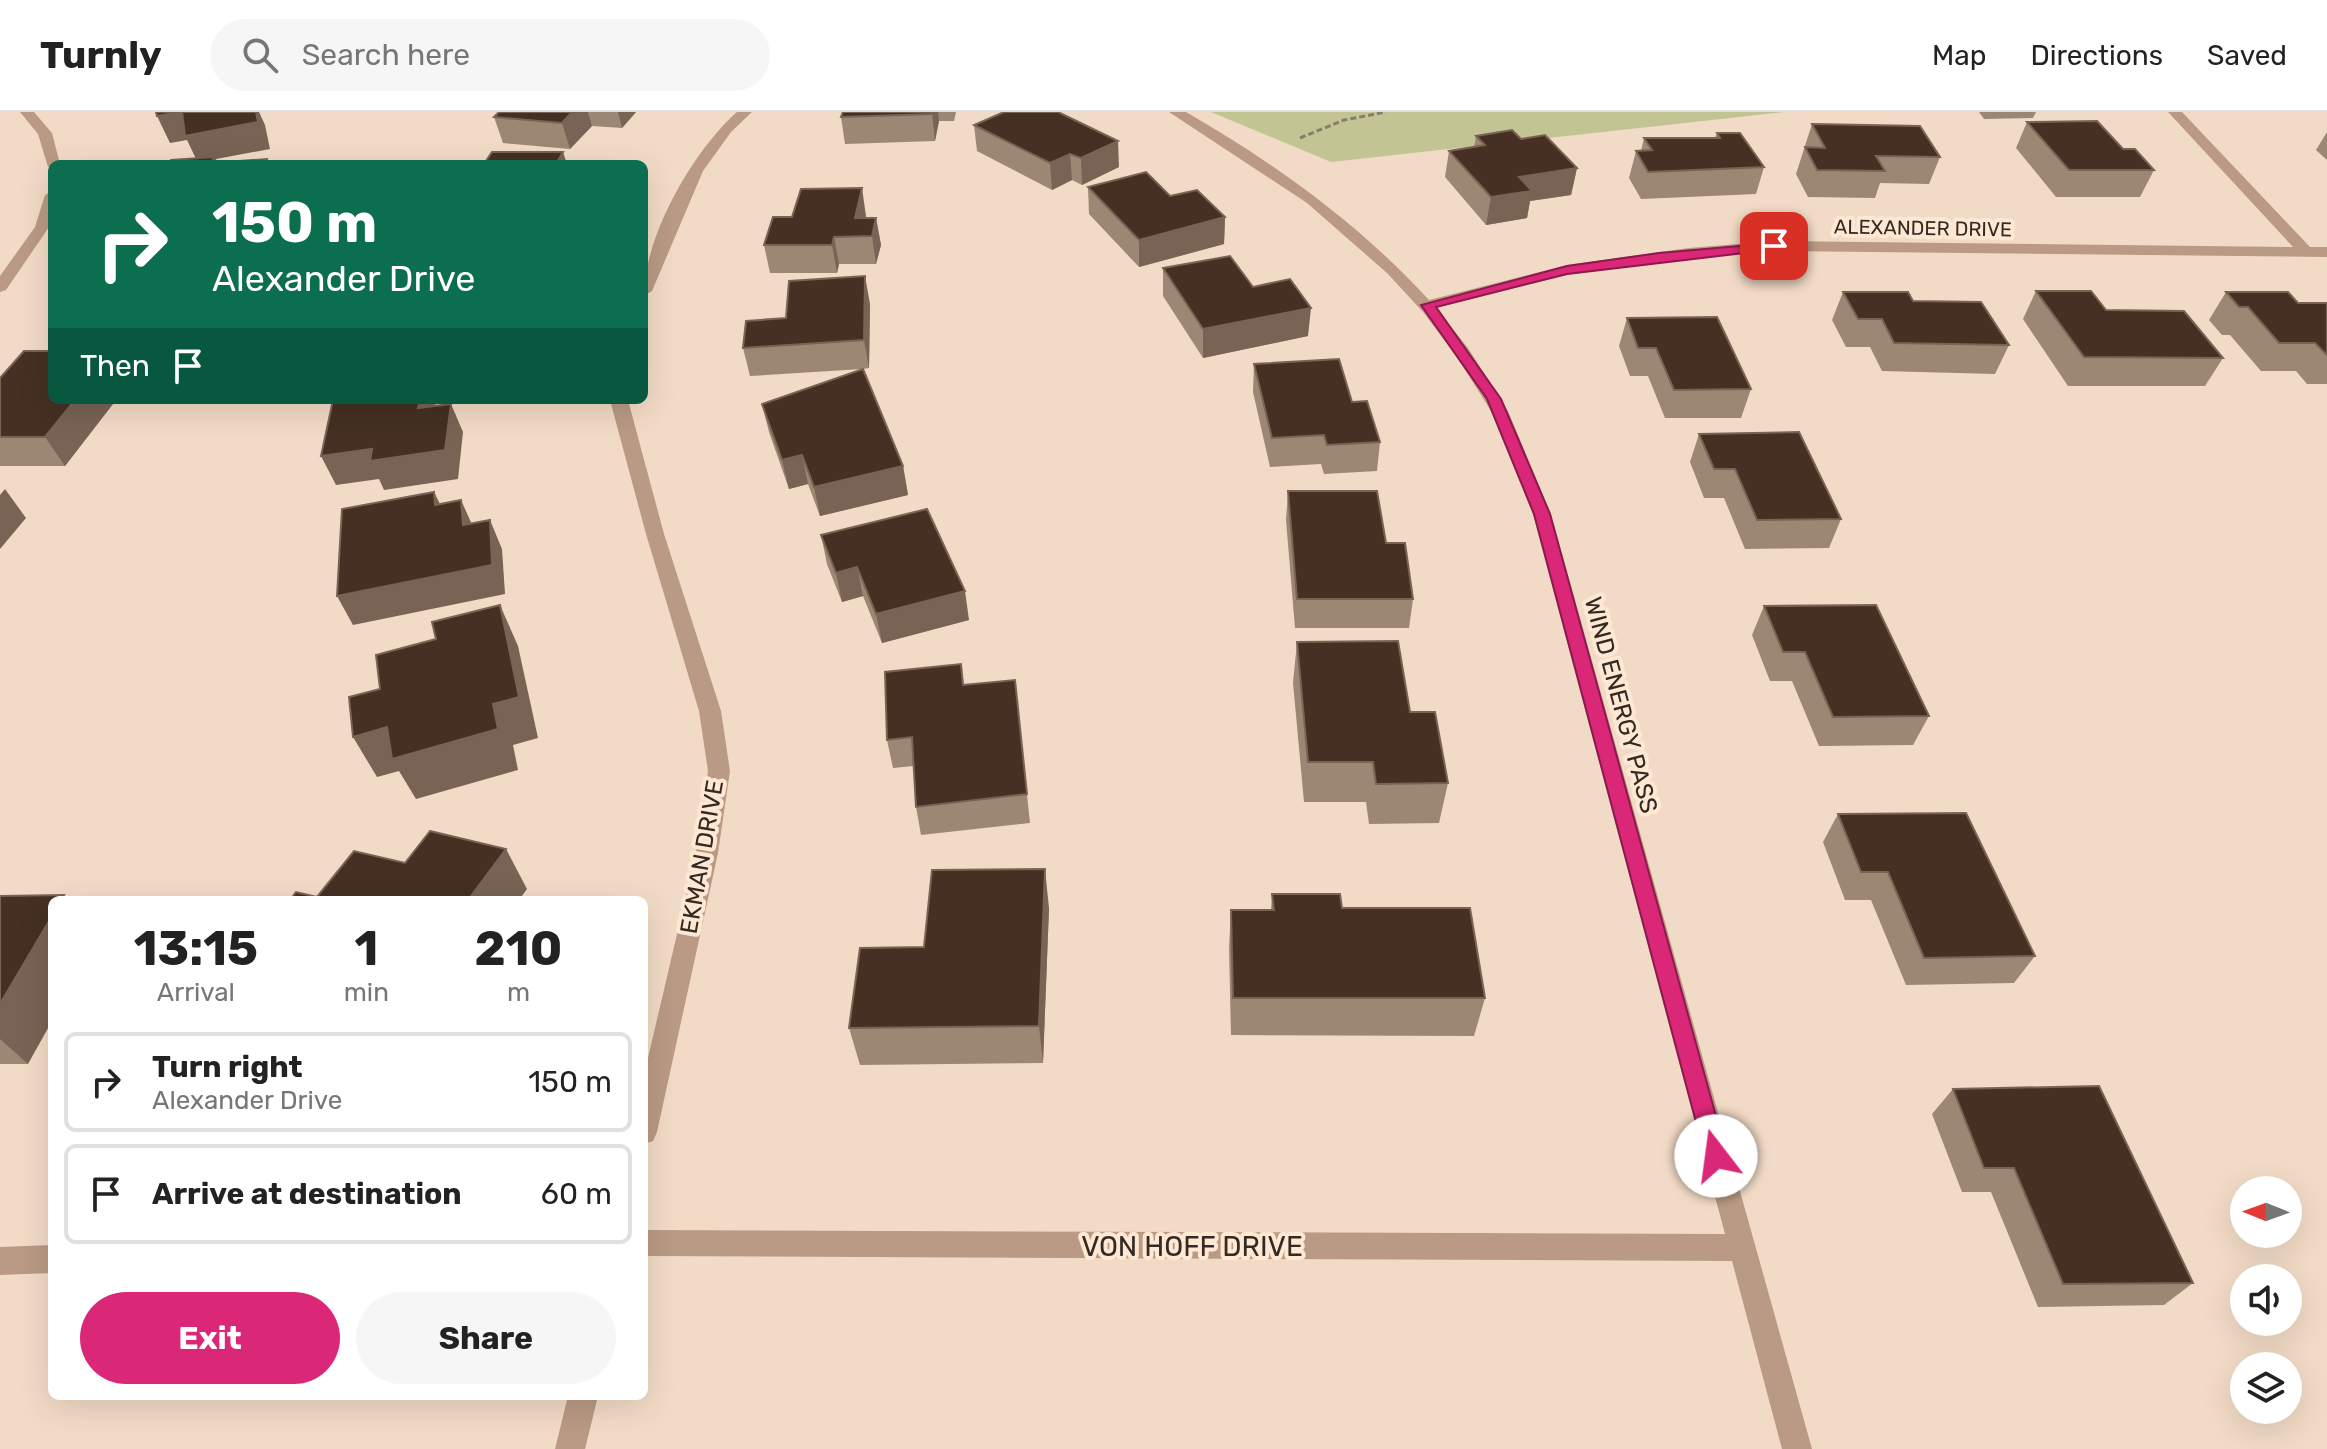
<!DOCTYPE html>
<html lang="en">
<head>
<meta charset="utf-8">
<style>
	body { margin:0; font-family:Rubik,sans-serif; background:#f6f6f6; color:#222; height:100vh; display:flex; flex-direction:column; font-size:30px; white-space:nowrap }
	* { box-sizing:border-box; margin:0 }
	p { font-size:26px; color:#767676 }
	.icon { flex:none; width:44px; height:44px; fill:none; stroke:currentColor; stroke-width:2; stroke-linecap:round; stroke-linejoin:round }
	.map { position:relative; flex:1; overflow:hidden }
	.side { position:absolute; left:48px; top:784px; width:600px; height:504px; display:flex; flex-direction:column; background:#fff; border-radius:12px; box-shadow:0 8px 32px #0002 }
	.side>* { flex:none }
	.hud { position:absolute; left:48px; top:48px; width:600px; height:244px; border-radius:12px; box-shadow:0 8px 32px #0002; background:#0b6e4f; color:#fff; overflow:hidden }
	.needle { width:52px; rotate:271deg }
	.controls { position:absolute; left:2230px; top:1064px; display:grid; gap:16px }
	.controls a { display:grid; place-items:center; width:72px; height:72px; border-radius:50%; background:#fff; box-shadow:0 8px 32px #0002; font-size:40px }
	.pin { position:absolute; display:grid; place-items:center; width:68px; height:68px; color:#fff; margin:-34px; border-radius:16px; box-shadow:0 4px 12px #0006 }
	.me { position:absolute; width:88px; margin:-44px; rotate:345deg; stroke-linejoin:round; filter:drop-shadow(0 0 6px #0008) }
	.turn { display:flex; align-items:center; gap:28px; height:168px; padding:0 32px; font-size:36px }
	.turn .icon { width:104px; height:104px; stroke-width:2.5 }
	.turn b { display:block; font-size:56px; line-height:68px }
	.then { display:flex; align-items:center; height:76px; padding:0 32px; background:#0003; gap:16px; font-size:30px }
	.eta { display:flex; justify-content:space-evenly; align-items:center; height:136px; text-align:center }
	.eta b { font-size:48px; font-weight:700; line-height:56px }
	.cta { display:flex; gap:16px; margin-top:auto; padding:16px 32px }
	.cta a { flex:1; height:92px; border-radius:48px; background:#db2777; color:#fff; font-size:32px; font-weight:700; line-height:92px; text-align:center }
	.cta a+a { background:#f6f6f6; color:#222 }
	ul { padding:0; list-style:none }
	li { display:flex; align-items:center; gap:24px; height:100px; margin:0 16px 12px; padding:0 16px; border:4px solid #e0e0e0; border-radius:12px }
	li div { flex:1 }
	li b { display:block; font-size:30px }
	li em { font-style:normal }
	header { display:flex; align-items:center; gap:48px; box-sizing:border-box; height:112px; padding:0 40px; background:#fff; border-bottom:2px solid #e0e0e0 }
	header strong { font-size:38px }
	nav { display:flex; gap:44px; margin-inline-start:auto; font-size:28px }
	.search { width:560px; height:72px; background:#f6f6f6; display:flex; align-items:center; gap:20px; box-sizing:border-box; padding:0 28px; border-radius:44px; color:#767676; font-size:30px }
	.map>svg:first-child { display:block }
	.green { fill:#c2c593 }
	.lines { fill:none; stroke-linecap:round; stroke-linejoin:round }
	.path { stroke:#8b7b6e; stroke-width:3; stroke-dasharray:6 3; stroke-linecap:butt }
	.minor { fill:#ba9a84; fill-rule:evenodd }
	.wall { fill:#9c8674 }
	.shaded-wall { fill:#796354 }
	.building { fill:#453023; stroke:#796354; stroke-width:2 }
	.route { fill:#db2777; stroke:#8e194d; stroke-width:2 }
	.labels { text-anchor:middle; stroke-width:8; stroke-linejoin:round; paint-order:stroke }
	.far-street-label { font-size:20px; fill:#332a23; stroke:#ffe8d3 }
	.street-label { font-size:24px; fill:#332a23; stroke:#ffe8d3 }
	.near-street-label { font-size:28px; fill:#332a23; stroke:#ffe8d3 }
</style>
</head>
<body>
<header>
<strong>Turnly</strong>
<div class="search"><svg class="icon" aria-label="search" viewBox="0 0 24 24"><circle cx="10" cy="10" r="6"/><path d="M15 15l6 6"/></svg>Search here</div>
<nav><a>Map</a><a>Directions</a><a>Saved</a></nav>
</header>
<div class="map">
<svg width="2327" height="1337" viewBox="0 0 2327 1337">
	<rect width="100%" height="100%" fill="#f2dbc6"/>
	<polygon class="green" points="1211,0 1784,0 1331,50"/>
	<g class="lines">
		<polyline class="path" points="1300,26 1344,8 1386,0"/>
		<g class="minor">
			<polygon points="20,0 34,0 52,21 60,52 48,55 38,22"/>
			<path d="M737,0H752L731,20L703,59L652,179L644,184C644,124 693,39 737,0Z"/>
			<path d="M1169,0H1186C1276,52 1358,111 1429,188L1567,153L1689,136L1774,129L2293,135L2168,0H2182L2310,135H2327V145L1774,139L1689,146L1567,163L1436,196L1468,236L1508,299L1551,402L1812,1337H1782L1732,1149L644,1144V1118L1725,1122L1533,402L1491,299L1455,242L1423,200L1387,161L1307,91Z"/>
			<polygon points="52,79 49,115 6,178 0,180 0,164 35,115 45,83"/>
			<polygon points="610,288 628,288 664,422 721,599 730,659 718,741 657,1020 653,1029 644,1032 644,963 696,741 708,659 699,599 646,422"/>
			<polygon points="52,1133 52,1161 0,1163 0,1135"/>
			<polygon points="568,1284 598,1284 585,1337 555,1337"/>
		</g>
	</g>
	<g class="wall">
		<polygon points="499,0 636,0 622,16 592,14 570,37 503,31 494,5"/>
		<polygon points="843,0 956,0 954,9 939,9 935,29 845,32 841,5"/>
		<polygon points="1979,0 2036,0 2033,6 1984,7"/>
		<polygon points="2027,10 2123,37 2154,58 2140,85 2056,85 2016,36"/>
		<polygon points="1812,12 1940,45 1929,72 1880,71 1875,86 1808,85 1796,62"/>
		<polygon points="974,13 1119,55 1082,73 1072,68 1052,78 977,39"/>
		<polygon points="2327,20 2327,48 2316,38"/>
		<polygon points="1717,21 1764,55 1756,82 1641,87 1629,66 1636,39 1641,39 1644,26 1715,26"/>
		<polygon points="1476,24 1521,27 1577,56 1571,83 1530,89 1527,106 1486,113 1445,65 1449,39 1474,35"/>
		<polygon points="1088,75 1170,84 1225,105 1224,132 1139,155 1089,102"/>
		<polygon points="866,104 866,106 876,106 881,133 876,152 839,152 837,161 770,161 764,133"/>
		<polygon points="1163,156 1253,175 1308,224 1203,246 1163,184"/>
		<polygon points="2036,179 2106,198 2223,246 2205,274 2068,274 2023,207"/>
		<polygon points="1843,180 1913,189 2009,233 1995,262 1882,259 1870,235 1846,235 1832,208"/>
		<polygon points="2226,180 2298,191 2327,191 2327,272 2307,272 2296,259 2261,259 2230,223 2222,223 2209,208"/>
		<polygon points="870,192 869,256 863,257 903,354 908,383 820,404 808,372 789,377 769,320 762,292 862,257 750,264 743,236 786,206"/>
		<polygon points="1627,206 1751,277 1741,306 1665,306 1648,264 1630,264 1619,234"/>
		<polygon points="1254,252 1352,290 1380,330 1377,359 1324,362 1321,352 1270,355 1253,280"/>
		<polygon points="0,266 52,288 116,288 65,354 0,354"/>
		<polygon points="1699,322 1841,407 1829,436 1745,437 1724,386 1704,386 1690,350"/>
		<polygon points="1288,379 1386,431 1413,487 1409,516 1295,516 1286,408"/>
		<polygon points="821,423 969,508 882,531 863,484 842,490 827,452"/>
		<polygon points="1764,494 1929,604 1913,633 1819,634 1792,569 1770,569 1752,523"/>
		<polygon points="1297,530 1410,600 1448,671 1439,711 1369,712 1366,690 1304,690 1293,571"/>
		<polygon points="961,552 964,573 1015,568 1030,711 921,723 916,695 914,654 893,656 887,628"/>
		<polygon points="1838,702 2035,844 2014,871 1906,873 1871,788 1845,788 1823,730"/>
		<polygon points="1272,782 1342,796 1485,886 1474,924 1231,923 1229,836 1231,798 1271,798"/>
		<polygon points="0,784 28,952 0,952"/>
		<polygon points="1049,796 1043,951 860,953 849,916 924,835"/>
		<polygon points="1953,977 2193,1171 2164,1193 2038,1195 1991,1080 1962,1080 1932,1002"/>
	</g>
	<g class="shaded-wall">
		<polygon points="182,0 259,0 265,13 270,37 216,47 218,52 198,51 187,28 170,31 157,4"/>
		<polygon points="572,0 588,0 592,14 570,37 562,11"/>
		<polygon points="618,0 636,0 622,16"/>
		<polygon points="932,0 938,0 939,9 935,29"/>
		<polygon points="1118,29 1119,55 1082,73 1081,46"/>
		<polygon points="563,40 567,52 556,52"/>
		<polygon points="1070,42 1072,68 1052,78 1050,51"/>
		<polygon points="1577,56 1571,83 1530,89 1527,106 1486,113 1491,85 1519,65"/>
		<polygon points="862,76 866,104 861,124 855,106"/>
		<polygon points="1225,105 1224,132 1139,155 1139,128"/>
		<polygon points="876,106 881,133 876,152 872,124"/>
		<polygon points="834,125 839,152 837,161 832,133"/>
		<polygon points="865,164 870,192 869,256 864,228"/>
		<polygon points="1311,196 1308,224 1203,246 1203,217"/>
		<polygon points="75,288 116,288 65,354 45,325"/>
		<polygon points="420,288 436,288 431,324 418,296"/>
		<polygon points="451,292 463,320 458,367 384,378 379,367 336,373 321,344"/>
		<polygon points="802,343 808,372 789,377 782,348"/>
		<polygon points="903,354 908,383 820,404 814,375"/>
		<polygon points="5,377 26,406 0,437 0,383"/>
		<polygon points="434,380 448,408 435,393"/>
		<polygon points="461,388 474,417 463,413"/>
		<polygon points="490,408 502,437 505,482 353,513 337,484"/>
		<polygon points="857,455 863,484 842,490 836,461"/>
		<polygon points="965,479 969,508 882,531 876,502"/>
		<polygon points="500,493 518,534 538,626 513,633 518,658 416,687 399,659 377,665 353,625 387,615 493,592"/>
		<polygon points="506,737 527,777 519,788 468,788"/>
		<polygon points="1045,757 1049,796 1043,951 1039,914"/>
		<polygon points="52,804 52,909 28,952 0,927 0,892"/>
	</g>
	<g class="building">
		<polygon points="156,0 180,0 157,4"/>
		<polygon points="182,0 256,0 258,10 185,24"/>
		<polygon points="499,0 572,0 562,11 494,5"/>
		<polygon points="843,0 932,0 932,2 841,5"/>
		<polygon points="1004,0 1058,0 1118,29 1081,46 1070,42 1050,51 974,13"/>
		<polygon points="2097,9 2123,37 2135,37 2154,58 2069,58 2027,10"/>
		<polygon points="1812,12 1920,14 1940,45 1876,44 1885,59 1817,58 1805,35 1825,36"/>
		<polygon points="1512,18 1521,27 1545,23 1577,56 1519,65 1532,79 1491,85 1449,39 1485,33 1476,24"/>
		<polygon points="1717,21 1740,21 1764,55 1648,60 1636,39 1652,38 1644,26 1720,26"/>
		<polygon points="492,40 563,40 556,52 484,52"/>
		<polygon points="214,45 211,51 267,47 265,52 168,52 171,48"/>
		<polygon points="1146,60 1170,84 1197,78 1225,105 1139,128 1088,75"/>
		<polygon points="862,76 855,106 876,106 872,124 834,125 832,133 764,133 773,105 792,105 801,77"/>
		<polygon points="1230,144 1253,175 1290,167 1311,196 1203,217 1163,156"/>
		<polygon points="865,164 864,228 743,236 746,209 786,206 789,169"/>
		<polygon points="2036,179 2091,179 2106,198 2184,199 2223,246 2084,245"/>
		<polygon points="1843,180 1908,180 1913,189 1981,190 2009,233 1894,231 1882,207 1858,207"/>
		<polygon points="2226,180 2288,180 2298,191 2327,191 2327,243 2315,231 2279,231 2248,195 2239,195"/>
		<polygon points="1717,205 1751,277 1674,278 1656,236 1638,236 1627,206"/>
		<polygon points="24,239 52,239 52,288 75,288 45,325 0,325 0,266"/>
		<polygon points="1339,247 1352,290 1367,289 1380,330 1327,333 1324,323 1272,326 1254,252"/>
		<polygon points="863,257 903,354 814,375 802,343 782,348 762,292"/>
		<polygon points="333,288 420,288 418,296 451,292 445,338 370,349 372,337 321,344"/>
		<polygon points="1799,320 1841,407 1757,408 1735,357 1714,357 1699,322"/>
		<polygon points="1288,379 1377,379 1386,431 1405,431 1413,487 1297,487"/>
		<polygon points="434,380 435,393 461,388 463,413 490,408 492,453 337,484 342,397"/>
		<polygon points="927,397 965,479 876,502 857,455 836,461 821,423"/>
		<polygon points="500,493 519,585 493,592 498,617 392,647 387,615 353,625 349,585 380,577 376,543 436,527 432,510"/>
		<polygon points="1876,493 1929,604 1833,605 1805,540 1783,540 1764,494"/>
		<polygon points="1398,529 1410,600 1435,600 1448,671 1376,672 1373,650 1308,650 1297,530"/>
		<polygon points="961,552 963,573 1015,568 1027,682 916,695 912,625 887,628 885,560"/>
		<polygon points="1966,701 2035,844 1924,846 1888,760 1861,760 1838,702"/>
		<polygon points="430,719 506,737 468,788 290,788 296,780 317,785 354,739 405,751"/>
		<polygon points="1045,757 1039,914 849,916 860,836 924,835 932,758"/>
		<polygon points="1272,782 1340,782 1342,796 1470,796 1485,886 1233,886 1231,798 1274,798"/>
		<polygon points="64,783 61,788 52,788 52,804 0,892 0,784"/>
		<polygon points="2099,974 2193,1171 2063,1172 2014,1056 1984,1056 1953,977"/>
	</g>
	<polygon class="route" points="1774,131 1778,132 1778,137 1567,162 1436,195 1501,287 1550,402 1727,1044 1724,1051 1716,1054 1708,1051 1705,1044 1534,402 1487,287 1421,193 1567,154 1659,141"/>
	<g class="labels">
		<g class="far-street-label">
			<text transform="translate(1923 116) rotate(1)" y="7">ALEXANDER DRIVE</text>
		</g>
		<g class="street-label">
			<text transform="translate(1621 593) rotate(75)" y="8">WIND ENERGY PASS</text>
			<text transform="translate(702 745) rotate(-80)" y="8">EKMAN DRIVE</text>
		</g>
		<g class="near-street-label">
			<text x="1192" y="1144">VON HOFF DRIVE</text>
		</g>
	</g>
</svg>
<div class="controls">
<a><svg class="needle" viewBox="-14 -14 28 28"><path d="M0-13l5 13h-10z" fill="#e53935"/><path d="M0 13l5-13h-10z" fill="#767676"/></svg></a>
<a><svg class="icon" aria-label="sound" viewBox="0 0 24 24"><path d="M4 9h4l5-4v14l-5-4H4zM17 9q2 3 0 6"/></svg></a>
<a><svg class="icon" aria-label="layers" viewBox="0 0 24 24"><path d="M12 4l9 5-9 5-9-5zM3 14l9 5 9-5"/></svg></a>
</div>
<div class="pin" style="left:1774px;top:134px;background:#d93025"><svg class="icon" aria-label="arrive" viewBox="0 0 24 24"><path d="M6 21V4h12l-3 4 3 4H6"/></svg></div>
<svg class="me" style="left:1716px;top:1044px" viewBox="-20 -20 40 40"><circle r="19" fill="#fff"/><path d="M0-13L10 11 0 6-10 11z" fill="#db2777"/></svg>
<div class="hud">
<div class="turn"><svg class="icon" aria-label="right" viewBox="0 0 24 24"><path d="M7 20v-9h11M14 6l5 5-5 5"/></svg><div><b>150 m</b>Alexander Drive</div></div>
<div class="then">Then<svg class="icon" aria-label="arrive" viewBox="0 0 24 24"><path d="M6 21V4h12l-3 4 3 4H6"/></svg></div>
</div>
<section class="side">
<div class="eta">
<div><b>13:15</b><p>Arrival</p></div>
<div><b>1</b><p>min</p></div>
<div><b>210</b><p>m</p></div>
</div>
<ul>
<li><svg class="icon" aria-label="right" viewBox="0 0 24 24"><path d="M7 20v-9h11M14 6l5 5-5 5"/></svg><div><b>Turn right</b><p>Alexander Drive</p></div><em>150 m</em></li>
<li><svg class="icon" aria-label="arrive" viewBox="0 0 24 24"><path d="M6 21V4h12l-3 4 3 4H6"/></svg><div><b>Arrive at destination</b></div><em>60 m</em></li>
</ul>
<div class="cta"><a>Exit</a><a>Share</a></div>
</section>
</div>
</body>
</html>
